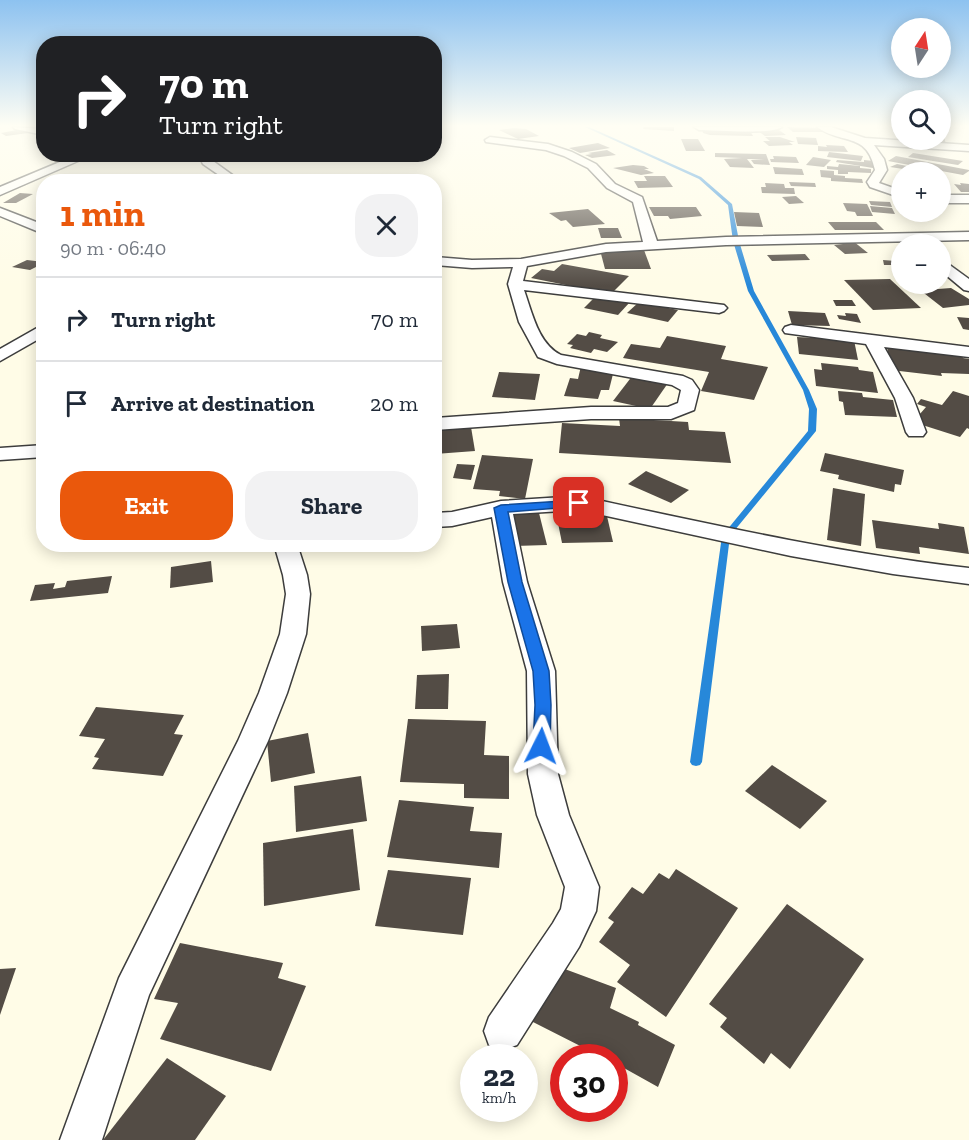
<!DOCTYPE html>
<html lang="en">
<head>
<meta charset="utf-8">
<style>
	body { margin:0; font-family:"Zilla Slab",serif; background:#f2f2f3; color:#1f2937; height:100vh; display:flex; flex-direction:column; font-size:22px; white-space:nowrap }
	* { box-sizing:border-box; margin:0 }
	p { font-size:20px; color:#747a83 }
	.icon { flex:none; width:33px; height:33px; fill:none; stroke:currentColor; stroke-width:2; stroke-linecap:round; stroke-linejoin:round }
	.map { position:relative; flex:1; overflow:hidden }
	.drawer { position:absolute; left:36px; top:174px; width:406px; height:378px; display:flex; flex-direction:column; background:#fff; border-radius:24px; box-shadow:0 3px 15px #0003 }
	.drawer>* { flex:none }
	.banner { position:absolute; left:36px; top:36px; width:406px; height:126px; border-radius:24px; box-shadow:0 3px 15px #0003; background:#202124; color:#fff; overflow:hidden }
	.needle { width:39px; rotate:12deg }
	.fabs { position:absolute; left:891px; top:18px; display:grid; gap:12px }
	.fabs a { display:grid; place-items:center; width:60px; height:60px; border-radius:50%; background:#fff; box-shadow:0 3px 15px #0003; font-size:30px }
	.speed { position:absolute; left:460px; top:1044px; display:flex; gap:12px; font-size:30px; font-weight:700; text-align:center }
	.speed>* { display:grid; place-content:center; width:78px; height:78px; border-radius:50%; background:#fff; box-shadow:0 3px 15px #0003; line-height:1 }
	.speed small { font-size:15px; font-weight:400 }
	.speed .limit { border:9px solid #d22; background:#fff; color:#111 }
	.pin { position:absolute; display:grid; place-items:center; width:51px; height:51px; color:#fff; margin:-26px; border-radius:12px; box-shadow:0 3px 9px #0006 }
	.me { position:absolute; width:66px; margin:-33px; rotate:3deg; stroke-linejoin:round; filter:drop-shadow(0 0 4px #0008) }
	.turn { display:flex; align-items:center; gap:21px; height:126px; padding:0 24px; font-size:27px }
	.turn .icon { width:78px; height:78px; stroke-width:2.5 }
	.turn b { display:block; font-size:42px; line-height:51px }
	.round { display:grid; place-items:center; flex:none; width:63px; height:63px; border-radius:24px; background:#f2f2f3 }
	.overview { display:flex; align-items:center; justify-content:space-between; height:102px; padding:0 24px }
	h1 { font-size:36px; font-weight:700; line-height:45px; color:#ea580c }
	.action { display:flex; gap:12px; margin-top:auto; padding:12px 24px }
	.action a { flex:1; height:69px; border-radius:24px; background:#ea580c; color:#fff; font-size:24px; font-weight:700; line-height:69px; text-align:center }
	.action a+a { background:#f2f2f3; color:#1f2937 }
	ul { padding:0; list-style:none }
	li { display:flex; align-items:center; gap:18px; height:84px; padding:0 24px; border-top:2px solid #e0e1e3 }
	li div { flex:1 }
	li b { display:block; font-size:22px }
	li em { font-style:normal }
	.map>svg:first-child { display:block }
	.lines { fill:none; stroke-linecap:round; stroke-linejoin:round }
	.stream { fill:#2788d9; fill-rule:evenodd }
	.building { fill:#534c45 }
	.street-casing { stroke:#3d3d3d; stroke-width:3 }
	.street { fill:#fff; fill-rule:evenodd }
	.route { fill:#1a73e8; stroke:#114b97; stroke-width:1.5 }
</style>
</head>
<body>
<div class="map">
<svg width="969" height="1140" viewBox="0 0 969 1140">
	<rect width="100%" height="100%" fill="#fffce7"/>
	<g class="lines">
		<polygon class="stream" points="585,127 589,127 701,177 732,204 739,241 754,291 809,390 817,409 816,431 730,536 702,762 700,765 696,766 692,765 690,762 722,536 808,431 809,409 803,390 748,291 733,241 728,205 699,179"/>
	</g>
	<g class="building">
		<polygon points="644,127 674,127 674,131 643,129"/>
		<polygon points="787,127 820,128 824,132 793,132"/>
		<polygon points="514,128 526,129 539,136 518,139 499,130"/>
		<polygon points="22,129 28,133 6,136 1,133"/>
		<polygon points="702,129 749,129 753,136 710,135 703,133"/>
		<polygon points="779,130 786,135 765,136 758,131"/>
		<polygon points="940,135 944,135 946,146 903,142 903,140 940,140"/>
		<polygon points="765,137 780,137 795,142 789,142 793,145 769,146 763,141 770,141"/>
		<polygon points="796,137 816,138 818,145 798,144"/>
		<polygon points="681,139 698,139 705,151 686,151"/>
		<polygon points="598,143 610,148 580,153 569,148"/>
		<polygon points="826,145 844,146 848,152 818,151 818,146 827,147"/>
		<polygon points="607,150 616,155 592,158 585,155 592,154 588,153"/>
		<polygon points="829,152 863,156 861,161 827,157"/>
		<polygon points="715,153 766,154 770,165 754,164 751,160 764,159 747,159 754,168 730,167 724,159 742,158 715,157"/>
		<polygon points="913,153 963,161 958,165 908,157"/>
		<polygon points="773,156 796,157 799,163 771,162 770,159 774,159"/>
		<polygon points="896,156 969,170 969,171 963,175 888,161"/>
		<polygon points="813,157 831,160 824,167 806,165"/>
		<polygon points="837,160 864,162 864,160 874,161 873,168 836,162"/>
		<polygon points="839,164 860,166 860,168 871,169 871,173 848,172 848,174 838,174 838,170 827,169 827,166 838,167"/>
		<polygon points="897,164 922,169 917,171 890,167"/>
		<polygon points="633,165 644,166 649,169 644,169 654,173 641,175 613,168"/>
		<polygon points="773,167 802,169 804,175 775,174"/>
		<polygon points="820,170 834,171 834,175 845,176 845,178 862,179 863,183 831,181 831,178 821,177"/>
		<polygon points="644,176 665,176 673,187 638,188 634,181 647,181"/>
		<polygon points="789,182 815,183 816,187 791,186"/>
		<polygon points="765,183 784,184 785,188 794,188 795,194 762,193 761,187 766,187"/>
		<polygon points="960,183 969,184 969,192 961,192 954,184 961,185"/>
		<polygon points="20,193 33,194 16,203 3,203"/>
		<polygon points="796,196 804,203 789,204 782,197"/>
		<polygon points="869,201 890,202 892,207 871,205"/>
		<polygon points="843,203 867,204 873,216 857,216 855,212 847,211"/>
		<polygon points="870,206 892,208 895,214 872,212"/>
		<polygon points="649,207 696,207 702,216 670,219 668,216 654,216"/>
		<polygon points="588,209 605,224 573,227 566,220 561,221 549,213"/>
		<polygon points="734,212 759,213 763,227 737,226"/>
		<polygon points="828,222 876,222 884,230 835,230"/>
		<polygon points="598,228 618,228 622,238 601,238"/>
		<polygon points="853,241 868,253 845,254 834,245 843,244 840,242"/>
		<polygon points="600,250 644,250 651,269 605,269"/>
		<polygon points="805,254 810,260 772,261 767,255"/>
		<polygon points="894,257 902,258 902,269 896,269 894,265 884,265 883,260 896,261"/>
		<polygon points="27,260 44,262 44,263 30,270 12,267"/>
		<polygon points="562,264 629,276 611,294 531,278 542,269 554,271"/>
		<polygon points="890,279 921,308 873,310 844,280"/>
		<polygon points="934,286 938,289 951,288 969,299 969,305 943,308 920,290 925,290 922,287"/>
		<polygon points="596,296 630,302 618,315 584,308"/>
		<polygon points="833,300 852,300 856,306 836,306"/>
		<polygon points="639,302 678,310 668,322 627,313"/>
		<polygon points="788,311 825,313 830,326 792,325"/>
		<polygon points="845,313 857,314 861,323 839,319 837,315 846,316"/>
		<polygon points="957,317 969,318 969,330 963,329"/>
		<polygon points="589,332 602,335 600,338 618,342 607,352 594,349 591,353 570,348 573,345 567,344 577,334 586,336"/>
		<polygon points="667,336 726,346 721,359 768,367 754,400 701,391 709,372 623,358 631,344 660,348"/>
		<polygon points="797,337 854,340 858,360 799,354"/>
		<polygon points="887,347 962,355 963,358 969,359 969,374 941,373 942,376 891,370"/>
		<polygon points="821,363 858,367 859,370 873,372 878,393 816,386 814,369 822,370"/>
		<polygon points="581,366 614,370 609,390 601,390 598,399 564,396 570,378 578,379"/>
		<polygon points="499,372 540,374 535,400 492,397"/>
		<polygon points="633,375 668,383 650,409 613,401"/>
		<polygon points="838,391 862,393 863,397 893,400 897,417 845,415 843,402 839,401"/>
		<polygon points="953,391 969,396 969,429 967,428 960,437 913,422 926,407 917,404 921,399 942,405"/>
		<polygon points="619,418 688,422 689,430 725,432 731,463 559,453 562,423 620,426"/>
		<polygon points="471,427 475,451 435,454 435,429"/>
		<polygon points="825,453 904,470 901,485 895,484 894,492 838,479 839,475 820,471"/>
		<polygon points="482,455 533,459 525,499 499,496 500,491 473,489"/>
		<polygon points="457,464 475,465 471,480 453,478"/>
		<polygon points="646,471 689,490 671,503 628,484"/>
		<polygon points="833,488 865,494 861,546 827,540"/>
		<polygon points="538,509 547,545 515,546 508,511"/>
		<polygon points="606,512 613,542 562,543 556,513"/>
		<polygon points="872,520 939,529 938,523 964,527 969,554 919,547 920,554 876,548"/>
		<polygon points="211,561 213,582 170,588 171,567"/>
		<polygon points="112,576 108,593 30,601 35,585 55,583 53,589 65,587 67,581"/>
		<polygon points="457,624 460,648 422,651 421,626"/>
		<polygon points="449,674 448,709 415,709 417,675"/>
		<polygon points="96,707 184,715 174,734 183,735 163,776 92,769 99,758 94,757 105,739 79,736"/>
		<polygon points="408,719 486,721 484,755 509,756 509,799 464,798 464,784 400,782"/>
		<polygon points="308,733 315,773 271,782 267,741"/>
		<polygon points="772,765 827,801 800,829 745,791"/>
		<polygon points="361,776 367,821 296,832 294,786"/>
		<polygon points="399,800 474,807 470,831 502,833 499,868 387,857"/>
		<polygon points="353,829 360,890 264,906 263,843"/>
		<polygon points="676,869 738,908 666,1017 617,982 630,965 599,942 614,922 608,918 632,887 643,894 659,873 669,879"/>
		<polygon points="388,870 471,878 463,935 375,926"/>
		<polygon points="787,904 864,959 790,1069 771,1053 764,1064 720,1027 727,1018 709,1004"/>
		<polygon points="180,943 283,963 278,978 306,986 271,1071 160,1039 178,1003 154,999"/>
		<polygon points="16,968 0,1015 0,969"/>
		<polygon points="562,968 616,988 610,1008 639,1022 638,1025 675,1045 658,1087 615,1063 615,1058 604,1058 531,1021 551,979 557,982"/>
		<polygon points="167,1058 226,1096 195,1140 103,1140"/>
	</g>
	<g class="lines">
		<defs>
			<g id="street">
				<polygon points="13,127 44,129 44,135 15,129"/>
				<path d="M694,127H782C771,135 716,130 699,130Z"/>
				<path d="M817,127H831L865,138L969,145V151L874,145L884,159L887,170L879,183L902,191V198L870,187L867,182L875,170C867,131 841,145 817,127Z"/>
				<path d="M490,137L548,144L572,152L596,164L615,184L642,197L657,241L726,237L969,232V240L726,245L606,252L527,266L523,281L724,305L727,308L724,311L719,313L524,290C532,312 538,344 561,355L683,376L692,380L699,390L694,410L671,419H591L435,430V418L591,407H668L678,403L681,390L672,385L557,364L538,357L519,322L508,284L513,267L472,268L435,265V257L472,260L521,259L606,244L643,242L633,202L607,188L588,168L564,156L546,150L486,142L485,140Z"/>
				<polygon points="79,154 94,154 0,195 0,187"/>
				<polygon points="207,154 218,154 213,161 242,182 229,182 203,164 202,162"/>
				<rect x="940" y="195" width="29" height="8"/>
				<polygon points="0,208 44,225 44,234 0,216"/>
				<polygon points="940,258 969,279 969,291 964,290 940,270"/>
				<polygon points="44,324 44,336 0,361 0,349"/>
				<polygon points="791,325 969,347 969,357 884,347 913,398 926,432 923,436 909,436 906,432 895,398 866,344 785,333 783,330 785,327"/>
				<polygon points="44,445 44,457 0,460 0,448"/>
				<path d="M579,496C709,524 837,553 969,568V584L893,574L791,556L579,510L513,514L527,582L555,671L558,774L569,815L599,887L596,911L579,947L517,1045L503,1050L489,1045L484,1031L489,1017L553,923L561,909L565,887L537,815L528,774L527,671L503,582L492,517L452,526L435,527V513L452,512L501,501Z"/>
				<polygon points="274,544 297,544 307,575 310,594 306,634 287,693 268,741 149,995 102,1140 60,1140 119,978 238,741 259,693 280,634 286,594 283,575"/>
			</g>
		</defs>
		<use href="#street" class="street-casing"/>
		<use href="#street" class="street"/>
	</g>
	<linearGradient id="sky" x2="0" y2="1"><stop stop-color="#8dc2f0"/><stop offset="0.44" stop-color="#fffef4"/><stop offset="1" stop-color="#fffef4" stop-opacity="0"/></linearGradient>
	<rect width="969" height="286" fill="url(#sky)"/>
	<polygon class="route" points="579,500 583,501 585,503 583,506 508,512 522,582 549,671 551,705 550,746 547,751 541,753 535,751 533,746 535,705 533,671 508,582 494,508 501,505"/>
</svg>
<div class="fabs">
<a><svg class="needle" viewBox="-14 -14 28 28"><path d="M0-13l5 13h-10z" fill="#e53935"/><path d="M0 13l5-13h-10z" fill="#747a83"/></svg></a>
<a><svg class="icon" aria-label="search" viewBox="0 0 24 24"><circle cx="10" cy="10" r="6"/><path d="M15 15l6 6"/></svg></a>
<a>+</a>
<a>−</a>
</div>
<div class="speed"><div>22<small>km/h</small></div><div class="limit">30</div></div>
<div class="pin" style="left:579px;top:503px;background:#d93025"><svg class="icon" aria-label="arrive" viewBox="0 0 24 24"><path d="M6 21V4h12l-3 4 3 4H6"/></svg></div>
<svg class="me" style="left:541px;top:746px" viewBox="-20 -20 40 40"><path d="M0-17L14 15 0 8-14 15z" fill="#1a73e8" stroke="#fff" stroke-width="4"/></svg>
<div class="banner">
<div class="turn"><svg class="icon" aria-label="right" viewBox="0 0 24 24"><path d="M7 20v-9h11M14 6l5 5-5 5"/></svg><div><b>70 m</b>Turn right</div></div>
</div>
<section class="drawer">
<div class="overview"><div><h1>1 min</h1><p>90 m · 06:40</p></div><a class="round"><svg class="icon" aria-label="close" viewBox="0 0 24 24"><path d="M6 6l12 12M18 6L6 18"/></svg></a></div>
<ul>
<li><svg class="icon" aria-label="right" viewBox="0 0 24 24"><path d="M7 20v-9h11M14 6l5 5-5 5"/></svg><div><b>Turn right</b></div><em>70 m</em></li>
<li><svg class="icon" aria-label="arrive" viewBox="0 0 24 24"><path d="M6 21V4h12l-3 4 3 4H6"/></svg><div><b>Arrive at destination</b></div><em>20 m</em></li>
</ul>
<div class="action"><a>Exit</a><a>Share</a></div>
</section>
</div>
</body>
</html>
